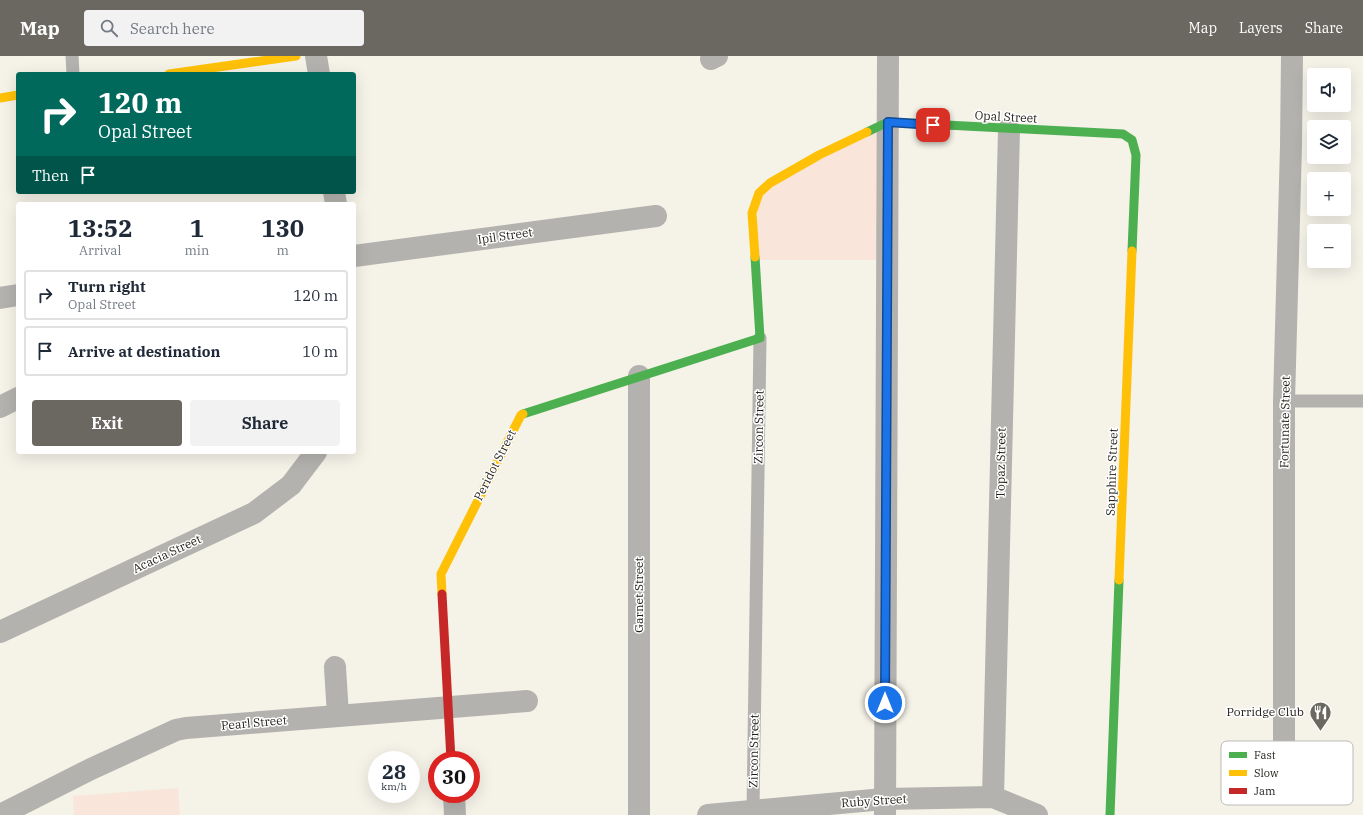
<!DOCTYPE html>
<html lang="en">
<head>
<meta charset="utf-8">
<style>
	body { margin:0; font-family:"IBM Plex Serif",serif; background:#f2f2f3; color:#1f2937; height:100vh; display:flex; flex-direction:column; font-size:15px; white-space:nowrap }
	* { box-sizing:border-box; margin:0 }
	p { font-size:13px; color:#747a83 }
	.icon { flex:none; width:22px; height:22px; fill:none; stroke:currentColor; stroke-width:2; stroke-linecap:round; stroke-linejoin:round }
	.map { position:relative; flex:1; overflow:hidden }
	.details { position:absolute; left:16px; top:146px; width:340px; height:252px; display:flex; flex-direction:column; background:#fff; border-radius:4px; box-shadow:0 4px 16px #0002 }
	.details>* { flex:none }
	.guide { position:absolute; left:16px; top:16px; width:340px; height:122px; border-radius:4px; box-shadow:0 4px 16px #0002; background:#00695c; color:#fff; overflow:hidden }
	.controls { position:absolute; left:1307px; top:12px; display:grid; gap:8px }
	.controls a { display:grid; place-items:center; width:44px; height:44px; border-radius:4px; background:#fff; box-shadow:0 4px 16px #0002; font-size:20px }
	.speed { position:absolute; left:368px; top:695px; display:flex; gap:8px; font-size:20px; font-weight:700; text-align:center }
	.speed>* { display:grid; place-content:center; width:52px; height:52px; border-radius:50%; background:#fff; box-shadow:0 4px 16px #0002; line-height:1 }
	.speed small { font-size:10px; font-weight:400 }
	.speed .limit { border:6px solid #d22; background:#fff; color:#111 }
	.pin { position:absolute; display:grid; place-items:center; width:34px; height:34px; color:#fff; margin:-17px; border-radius:8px; box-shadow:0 2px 6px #0006 }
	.me { position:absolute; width:44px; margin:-22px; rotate:0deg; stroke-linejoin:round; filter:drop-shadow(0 0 3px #0008) }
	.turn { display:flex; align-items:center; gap:14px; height:84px; padding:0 16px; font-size:18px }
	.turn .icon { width:52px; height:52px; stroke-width:2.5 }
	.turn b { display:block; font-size:28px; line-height:34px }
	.then { display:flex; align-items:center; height:38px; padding:0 16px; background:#0003; gap:8px; font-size:15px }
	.eta { display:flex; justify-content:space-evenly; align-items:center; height:68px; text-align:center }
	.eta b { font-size:24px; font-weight:700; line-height:28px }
	.button { display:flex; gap:8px; margin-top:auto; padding:8px 16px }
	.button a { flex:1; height:46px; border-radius:4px; background:#6a6860; color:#fff; font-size:16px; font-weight:700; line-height:46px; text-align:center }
	.button a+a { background:#f2f2f3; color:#1f2937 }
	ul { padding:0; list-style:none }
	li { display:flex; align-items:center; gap:12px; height:50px; margin:0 8px 6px; padding:0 8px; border:2px solid #e0e1e3; border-radius:4px }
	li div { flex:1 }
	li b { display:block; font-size:15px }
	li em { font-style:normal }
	header { display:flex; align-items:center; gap:24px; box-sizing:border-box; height:56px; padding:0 20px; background:#6a6860; color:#fff }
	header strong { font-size:19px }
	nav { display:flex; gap:22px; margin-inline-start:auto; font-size:14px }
	.search { width:280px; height:36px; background:#f2f2f3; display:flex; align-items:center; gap:10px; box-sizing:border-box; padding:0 14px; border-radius:4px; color:#747a83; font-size:15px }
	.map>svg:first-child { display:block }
	.green { fill:#f9e5d9 }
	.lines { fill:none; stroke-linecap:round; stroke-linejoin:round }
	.lane { stroke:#b3b2ae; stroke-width:13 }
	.street { stroke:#b3b2ae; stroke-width:22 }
	.fast { stroke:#4caf50; stroke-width:9 }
	.slow { stroke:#ffc107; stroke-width:9 }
	.jam { stroke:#c62828; stroke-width:9 }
	.route-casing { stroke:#114b97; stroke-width:10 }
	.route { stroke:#1a73e8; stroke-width:7 }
	.labels { text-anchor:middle; stroke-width:3; stroke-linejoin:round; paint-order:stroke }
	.street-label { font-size:12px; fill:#1f1d17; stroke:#fff }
	.poi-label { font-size:12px; fill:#1f1d17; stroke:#fff; text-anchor:end }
	.key { fill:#fff; stroke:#bcbbb9; stroke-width:1 }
	.key-label { font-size:11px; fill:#1f1d17 }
</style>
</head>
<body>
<header>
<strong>Map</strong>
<div class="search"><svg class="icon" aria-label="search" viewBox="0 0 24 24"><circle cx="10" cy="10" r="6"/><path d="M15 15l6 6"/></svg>Search here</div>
<nav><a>Map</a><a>Layers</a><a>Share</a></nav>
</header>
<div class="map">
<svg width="1363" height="759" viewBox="0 0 1363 759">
	<rect width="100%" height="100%" fill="#f5f2e8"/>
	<g class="green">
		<polygon points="881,69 881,204 755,204 759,137"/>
		<polygon points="178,732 180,759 74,759 73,740"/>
	</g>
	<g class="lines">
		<g class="lane">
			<polyline points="72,0 73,18"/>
			<polyline points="1284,345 1363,345"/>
			<polyline points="753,755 760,282"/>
		</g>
		<g class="street">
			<polyline points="316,0 319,18"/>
			<polyline points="711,3 717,0"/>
			<polyline points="334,136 336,148"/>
			<polyline points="354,200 656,160"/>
			<polyline points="0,242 18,239"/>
			<polyline points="0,351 18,342"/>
			<polyline points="0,576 254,457 291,429 316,396"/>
			<polyline points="335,611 338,660"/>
			<polyline points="1284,732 1284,345 1291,90 1292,0"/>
			<polyline points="454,738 455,759"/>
			<polyline points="993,741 1009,73"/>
			<polyline points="0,759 91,713 176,674 186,672 527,645"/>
			<polyline points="639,759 639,320"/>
			<polyline points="708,759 884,743 993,741 1037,759"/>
			<polyline points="885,759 888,0"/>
		</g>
		<g class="fast">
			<polyline points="867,76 888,66 1123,78 1132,84 1136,99 1132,195"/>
			<polyline points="523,358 760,282 755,201"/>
			<polyline points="1110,759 1119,524"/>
		</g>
		<g class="slow">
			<polyline points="169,18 296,0"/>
			<polyline points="0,42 18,39"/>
			<polyline points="755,201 752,157 759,137 770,127 819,99 867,76"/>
			<polyline points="1119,524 1132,195"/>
			<polyline points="442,538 441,518 521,359 523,358"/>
		</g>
		<polyline class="jam" points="442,538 451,704"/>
	</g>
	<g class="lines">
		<defs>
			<polyline id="route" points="885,647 888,66 933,69"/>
		</defs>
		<use href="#route" class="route-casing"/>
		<use href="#route" class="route"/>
	</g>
	<defs>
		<symbol id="restaurant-pin" viewBox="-11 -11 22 30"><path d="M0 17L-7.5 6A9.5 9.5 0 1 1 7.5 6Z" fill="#6a6860" stroke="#fff"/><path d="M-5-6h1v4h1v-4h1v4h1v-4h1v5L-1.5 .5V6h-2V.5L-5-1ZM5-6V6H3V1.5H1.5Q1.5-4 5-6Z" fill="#fff"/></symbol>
	</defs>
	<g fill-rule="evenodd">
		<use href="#restaurant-pin" x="1308" y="644" width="25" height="34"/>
	</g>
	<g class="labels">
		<g class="street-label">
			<text transform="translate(1006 61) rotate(3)" y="4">Opal Street</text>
			<text transform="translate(505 180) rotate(-8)" y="4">Ipil Street</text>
			<text transform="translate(1285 366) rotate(-89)" y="4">Fortunate Street</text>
			<text transform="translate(759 371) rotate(-89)" y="4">Zircon Street</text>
			<text transform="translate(1001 407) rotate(-89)" y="4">Topaz Street</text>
			<text transform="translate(495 409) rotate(-63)" y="4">Peridot Street</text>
			<text transform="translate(1112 416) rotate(-88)" y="4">Sapphire Street</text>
			<text transform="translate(167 498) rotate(-25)" y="4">Acacia Street</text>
			<text transform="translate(639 539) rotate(-90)" y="4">Garnet Street</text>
			<text transform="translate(254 667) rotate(-5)" y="4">Pearl Street</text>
			<text transform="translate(754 695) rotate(-89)" y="4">Zircon Street</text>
			<text transform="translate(874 745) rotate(-4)" y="4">Ruby Street</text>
		</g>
		<g class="poi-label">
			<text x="1304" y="660">Porridge Club</text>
		</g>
	</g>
	<rect x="1221" y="685" width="132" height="64" rx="6" class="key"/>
	<rect x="1229" y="696" width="18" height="6" fill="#4caf50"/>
	<rect x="1229" y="714" width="18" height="6" fill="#ffc107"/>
	<rect x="1229" y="732" width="18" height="6" fill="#c62828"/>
	<g class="key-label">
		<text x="1254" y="703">Fast</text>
		<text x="1254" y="721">Slow</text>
		<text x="1254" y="739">Jam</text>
	</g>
</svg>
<div class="controls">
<a><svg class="icon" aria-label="sound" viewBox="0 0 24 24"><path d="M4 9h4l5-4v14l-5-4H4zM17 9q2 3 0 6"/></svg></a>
<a><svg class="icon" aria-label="layers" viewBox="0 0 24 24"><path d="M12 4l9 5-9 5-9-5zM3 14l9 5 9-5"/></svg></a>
<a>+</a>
<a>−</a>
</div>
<div class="speed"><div>28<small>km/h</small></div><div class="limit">30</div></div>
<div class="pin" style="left:933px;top:69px;background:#d93025"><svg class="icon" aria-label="arrive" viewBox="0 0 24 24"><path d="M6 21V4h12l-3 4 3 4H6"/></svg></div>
<svg class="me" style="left:885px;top:647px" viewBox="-20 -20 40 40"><circle r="17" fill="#1a73e8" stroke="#fff" stroke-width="3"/><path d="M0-11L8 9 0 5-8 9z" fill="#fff"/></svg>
<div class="guide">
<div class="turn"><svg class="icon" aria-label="right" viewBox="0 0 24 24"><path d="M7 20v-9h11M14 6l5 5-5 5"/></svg><div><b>120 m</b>Opal Street</div></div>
<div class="then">Then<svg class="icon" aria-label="arrive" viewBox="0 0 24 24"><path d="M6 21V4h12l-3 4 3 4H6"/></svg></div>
</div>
<section class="details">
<div class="eta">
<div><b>13:52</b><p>Arrival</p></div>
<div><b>1</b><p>min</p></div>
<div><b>130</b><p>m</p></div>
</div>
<ul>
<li><svg class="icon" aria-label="right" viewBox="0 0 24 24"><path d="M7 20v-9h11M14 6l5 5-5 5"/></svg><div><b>Turn right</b><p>Opal Street</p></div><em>120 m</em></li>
<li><svg class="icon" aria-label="arrive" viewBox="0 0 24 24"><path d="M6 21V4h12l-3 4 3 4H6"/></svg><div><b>Arrive at destination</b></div><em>10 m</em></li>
</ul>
<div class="button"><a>Exit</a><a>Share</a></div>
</section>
</div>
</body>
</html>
